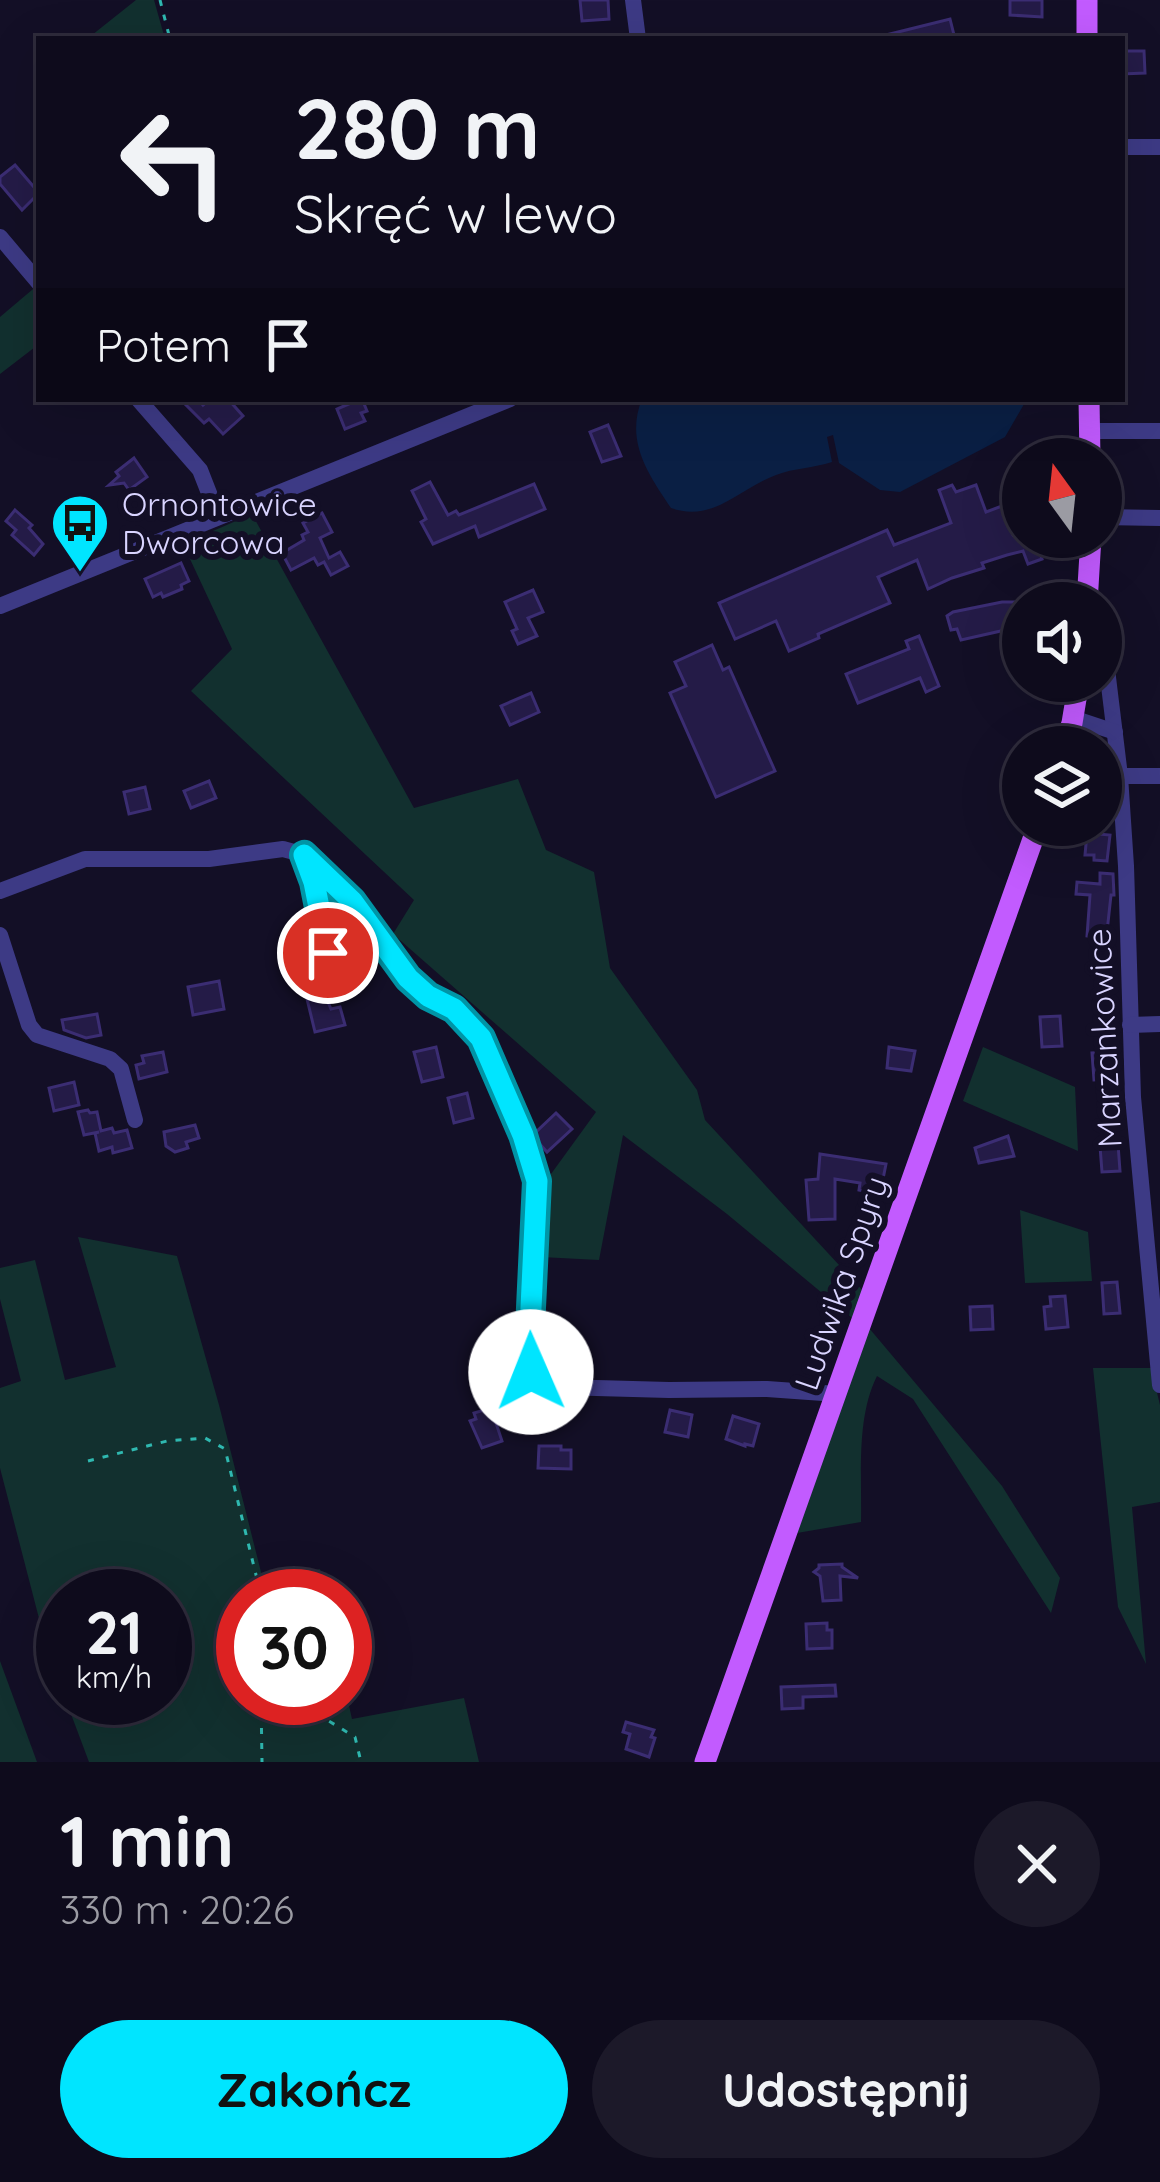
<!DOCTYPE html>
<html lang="pl">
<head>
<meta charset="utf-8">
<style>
	body { margin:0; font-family:Quicksand,sans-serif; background:#1c1929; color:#f1f3f6; height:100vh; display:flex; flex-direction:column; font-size:45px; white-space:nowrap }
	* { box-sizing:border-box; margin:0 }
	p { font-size:39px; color:#9b9ba3 }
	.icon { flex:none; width:66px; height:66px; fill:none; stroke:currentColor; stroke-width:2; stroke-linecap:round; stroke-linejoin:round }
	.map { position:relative; height:1762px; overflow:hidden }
	.side { display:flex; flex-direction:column; background:#0e0b1c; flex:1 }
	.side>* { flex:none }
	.guide { position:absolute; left:36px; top:36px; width:1089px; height:366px; border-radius:0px; box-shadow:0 12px 48px #0002,0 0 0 3px #2e2b3b; background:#0e0b1c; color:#f1f3f6; overflow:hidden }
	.needle { width:78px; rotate:345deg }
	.buttons { position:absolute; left:1002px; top:438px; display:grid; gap:24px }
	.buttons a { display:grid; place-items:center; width:120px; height:120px; border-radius:50%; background:#0e0b1c; box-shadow:0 12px 48px #0002,0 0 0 3px #2e2b3b; font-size:60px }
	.speed { position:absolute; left:36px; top:1569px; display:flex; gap:24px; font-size:60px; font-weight:700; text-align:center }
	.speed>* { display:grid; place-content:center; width:156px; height:156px; border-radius:50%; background:#0e0b1c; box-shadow:0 12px 48px #0002,0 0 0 3px #2e2b3b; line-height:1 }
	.speed small { font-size:30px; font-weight:400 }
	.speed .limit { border:18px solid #d22; background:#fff; color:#111 }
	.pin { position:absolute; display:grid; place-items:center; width:102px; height:102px; color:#fff; margin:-51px; border:6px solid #fff; border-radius:50%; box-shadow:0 3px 12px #0007 }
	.me { position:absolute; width:132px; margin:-66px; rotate:359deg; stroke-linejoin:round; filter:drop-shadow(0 0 9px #0008) }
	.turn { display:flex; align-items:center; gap:42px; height:252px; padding:0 60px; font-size:54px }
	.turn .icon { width:156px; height:156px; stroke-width:2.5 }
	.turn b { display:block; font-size:84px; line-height:102px }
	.then { display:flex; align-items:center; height:114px; padding:0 60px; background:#0003; gap:24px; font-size:45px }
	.round { display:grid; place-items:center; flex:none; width:126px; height:126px; border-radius:63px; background:#1c1929 }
	.overview { display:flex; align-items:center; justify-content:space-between; height:204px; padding:0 60px }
	h1 { font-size:72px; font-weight:700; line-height:90px }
	.button { display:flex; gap:24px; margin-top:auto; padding:24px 60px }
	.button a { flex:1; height:138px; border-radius:72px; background:#00e5ff; color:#111; font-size:48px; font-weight:700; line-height:138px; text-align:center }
	.button a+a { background:#1c1929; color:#f1f3f6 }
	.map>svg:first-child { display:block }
	.green { fill:#12302f }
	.water { fill:#0a1f44 }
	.building { fill:#241b47; stroke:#3b2d73; stroke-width:3 }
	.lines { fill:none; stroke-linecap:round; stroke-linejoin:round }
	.path { stroke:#2fb8b0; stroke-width:3; stroke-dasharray:6 9; stroke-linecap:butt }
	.minor { stroke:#3d3a85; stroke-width:16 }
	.major { stroke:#c25bff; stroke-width:21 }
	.route-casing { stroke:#0095a6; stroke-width:30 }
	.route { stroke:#00e5ff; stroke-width:21 }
	.labels { text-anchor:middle; stroke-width:12; stroke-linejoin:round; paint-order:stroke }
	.poi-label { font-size:33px; fill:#d9d4ff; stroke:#130f26; text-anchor:start }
	.street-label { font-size:33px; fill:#d9d4ff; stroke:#130f26 }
</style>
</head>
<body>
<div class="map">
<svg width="1160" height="1762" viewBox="0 0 1160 1762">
	<rect width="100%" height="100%" fill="#130f26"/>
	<g class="green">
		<polygon points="136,0 154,0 165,39 87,39"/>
		<polygon points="39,284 39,344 0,374 0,317"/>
		<polygon points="252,514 414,808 518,779 546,850 594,872 610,968 697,1090 705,1120 864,1292 857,1322 727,1214 623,1135 599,1260 541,1257 543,1185 596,1112 393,934 414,900 191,691 232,649 183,544"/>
		<polygon points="983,1047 1075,1087 1078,1151 963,1101"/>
		<polygon points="1020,1210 1088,1232 1092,1281 1025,1283"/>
		<polygon points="78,1237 177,1256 219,1405 264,1584 320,1569 326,1596 243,1596 243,1698 345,1698 345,1688 352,1719 464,1698 479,1762 89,1762 65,1698 165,1698 165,1596 63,1596 63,1693 48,1653 0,1468 0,1388 21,1381 0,1299 0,1268 35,1260 65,1380 116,1367"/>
		<path d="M869,1328L1002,1486L1060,1578L1051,1613L913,1399L877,1376C856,1418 862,1475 861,1522L797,1533Z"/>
		<polygon points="1093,1368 1151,1368 1160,1405 1160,1502 1132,1507 1146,1664 1118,1607"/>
		<polygon points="0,1661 37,1762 0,1762"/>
	</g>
	<path class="water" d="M642,399H1027L1005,437L900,492L880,490L839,463L833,435L827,437L832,462C814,468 794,468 776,475C739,489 713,523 671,508C648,474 625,441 642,399Z"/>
	<g class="building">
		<polygon points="580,0 608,0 609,19 582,21"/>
		<polygon points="1010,0 1042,0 1042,17 1010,15"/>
		<polygon points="950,19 955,39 886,39 886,35"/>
		<polygon points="1122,51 1144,51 1145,73 1122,74"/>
		<polygon points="15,165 39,193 22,210 0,184 0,177"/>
		<polygon points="180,399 198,399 203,405 210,399 228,399 243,416 223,434 209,419 204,423"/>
		<polygon points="350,399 362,399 367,411 361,413 365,421 345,429 337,409 351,403"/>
		<polygon points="608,425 621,456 602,462 590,432"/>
		<polygon points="134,458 147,477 129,490 124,483 109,485 119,476 116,472"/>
		<polygon points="430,482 448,515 456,511 459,515 534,484 545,509 479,537 475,526 433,544 421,522 426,519 412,491"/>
		<polygon points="952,485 956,492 976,485 986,512 1002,506 1013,535 1023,531 1023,537 1034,537 1042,559 1028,564 1023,551 1007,555 982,563 984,568 952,578 928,589 917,560 878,577 890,603 818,634 819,638 789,651 776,621 735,639 719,603 887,530 894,545 951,523 939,490"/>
		<polygon points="15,510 32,525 29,528 43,544 34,555 12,535 16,530 6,521"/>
		<polygon points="322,513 332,532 320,538 329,558 340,552 348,566 331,575 324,562 318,565 314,558 291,570 282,553 304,540 302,535 308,532 303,523"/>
		<polygon points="181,563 189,581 181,585 182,589 163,597 161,593 153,597 145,579"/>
		<polygon points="533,590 543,612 528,618 537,636 518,644 512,631 517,629 505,602"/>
		<polygon points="1002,602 1023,602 1023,626 961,640 957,629 951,630 947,616 953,612"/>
		<polygon points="919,636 939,686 926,692 920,678 858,703 846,674 909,649 906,641"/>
		<polygon points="712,645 723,670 729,667 775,771 716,797 670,693 686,686 675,662"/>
		<polygon points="531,693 539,712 510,725 501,706"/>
		<polygon points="209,781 216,798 191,808 184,791"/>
		<polygon points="145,787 150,809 129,814 124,792"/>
		<polygon points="1087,833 1110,835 1107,861 1094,860 1094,855 1085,855"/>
		<polygon points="1100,873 1113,874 1114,895 1111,895 1107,932 1103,931 1103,938 1087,936 1090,895 1076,894 1077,882 1100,884"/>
		<polygon points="219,981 224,1009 193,1015 188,987"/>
		<polygon points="325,995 331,1009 340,1007 345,1025 315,1032 307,999"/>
		<polygon points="97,1014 101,1035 86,1038 64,1030 62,1020"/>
		<polygon points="1060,1016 1062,1046 1042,1047 1040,1017"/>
		<polygon points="436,1047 443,1077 422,1082 414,1052"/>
		<polygon points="889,1047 915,1051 911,1071 887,1068"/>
		<polygon points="163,1052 167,1072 139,1079 136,1065 144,1063 142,1056"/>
		<polygon points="1112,1052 1114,1079 1094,1080 1092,1053"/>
		<polygon points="74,1082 79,1105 54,1111 49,1088"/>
		<polygon points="467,1093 473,1118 454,1123 448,1098"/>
		<polygon points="88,1110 90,1113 97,1112 101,1131 112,1128 114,1133 127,1130 132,1148 113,1153 112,1147 99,1151 95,1133 99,1132 84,1135 78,1112"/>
		<polygon points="556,1113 572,1129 547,1152 538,1142 535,1133"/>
		<polygon points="195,1125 199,1138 186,1142 188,1148 175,1152 166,1146 164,1132"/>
		<polygon points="1008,1136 1014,1156 979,1163 975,1148"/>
		<polygon points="1118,1144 1120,1171 1102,1172 1100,1146"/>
		<polygon points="820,1154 886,1164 880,1194 859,1190 860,1183 835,1179 835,1219 809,1220 806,1180 818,1179"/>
		<polygon points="1117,1282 1120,1313 1104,1314 1102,1283"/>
		<polygon points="1065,1296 1068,1327 1046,1329 1044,1307 1051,1306 1050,1297"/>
		<polygon points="992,1306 993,1329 971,1330 970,1307"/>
		<polygon points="491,1408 502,1441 482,1448 470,1421 476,1419 474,1413"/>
		<polygon points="670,1410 692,1415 688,1437 665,1432"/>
		<polygon points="733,1416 759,1424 753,1446 745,1444 745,1446 726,1439"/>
		<polygon points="539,1446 561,1446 561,1450 571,1450 571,1469 538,1468"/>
		<polygon points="842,1564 842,1567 858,1578 840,1576 841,1600 823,1601 820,1576 814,1572 819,1568 819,1565"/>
		<polygon points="827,1623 827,1630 832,1630 832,1648 807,1649 806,1624"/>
		<polygon points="835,1685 836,1696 803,1697 803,1708 782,1709 781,1687"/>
		<polygon points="626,1722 654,1730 651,1737 655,1738 649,1757 626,1749 630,1734 623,1732"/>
	</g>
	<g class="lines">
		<g class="path">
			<polyline points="160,0 170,39"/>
			<polyline points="88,1461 167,1441 205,1438 225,1449 259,1587 285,1596"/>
			<polyline points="261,1698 262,1762"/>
			<polyline points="313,1698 319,1715 355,1737 361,1762"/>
		</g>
		<g class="minor">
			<polyline points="633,0 638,39"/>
			<polyline points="1122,147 1160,147"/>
			<polyline points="0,237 39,283"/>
			<polyline points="138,399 200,470 218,516"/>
			<polyline points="1090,431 1160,431"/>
			<polyline points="1101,517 1160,518"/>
			<polyline points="0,606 510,399"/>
			<polyline points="1101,645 1106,661 1120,776 1126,866 1133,1097 1160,1385"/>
			<polyline points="1073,718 1115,732"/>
			<polyline points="1120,776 1160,776"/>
			<polyline points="307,862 314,882 336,989"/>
			<path d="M0,891L85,859H209L283,849L305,855L352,901L408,978L428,996L454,1008L481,1038L522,1135L537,1181L528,1350C530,1374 535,1384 560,1387L669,1390L767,1389L837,1394"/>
			<polyline points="0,935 29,1025 37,1035 110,1059 121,1069 135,1120"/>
			<polyline points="1130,1025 1160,1024"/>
		</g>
		<g class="major">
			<polyline points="1087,0 1087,39"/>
			<polyline points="1089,399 1090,459"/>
			<polyline points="1087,603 1091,537"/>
			<polyline points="1064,747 1072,723 1079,681"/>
			<polyline points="705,1762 1038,825"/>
		</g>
	</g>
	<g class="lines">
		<defs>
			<polyline id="route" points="328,953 314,882 304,855 352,901 408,978 428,996 454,1009 481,1038 523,1135 537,1181 529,1350 531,1372"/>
		</defs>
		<use href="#route" class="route-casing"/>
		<use href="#route" class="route"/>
	</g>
	<defs>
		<symbol id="bus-pin" viewBox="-11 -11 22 30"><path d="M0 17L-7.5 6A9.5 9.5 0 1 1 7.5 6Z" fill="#00e5ff" stroke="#130f26"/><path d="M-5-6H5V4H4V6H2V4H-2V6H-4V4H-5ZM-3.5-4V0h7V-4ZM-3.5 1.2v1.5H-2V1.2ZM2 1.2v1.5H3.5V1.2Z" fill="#111"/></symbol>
	</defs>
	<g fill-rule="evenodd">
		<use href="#bus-pin" x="47" y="490" width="66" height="90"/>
	</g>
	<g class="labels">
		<g class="poi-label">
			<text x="122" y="516">Ornontowice<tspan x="122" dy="38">Dworcowa</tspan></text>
		</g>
		<g class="street-label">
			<text transform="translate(1104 1038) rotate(-93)" y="12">Marzankowice</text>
			<text transform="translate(841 1283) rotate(-71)" y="12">Ludwika Spyry</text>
		</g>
	</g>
</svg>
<div class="buttons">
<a><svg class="needle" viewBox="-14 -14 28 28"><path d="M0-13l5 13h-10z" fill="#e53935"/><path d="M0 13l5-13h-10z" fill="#9b9ba3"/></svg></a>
<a><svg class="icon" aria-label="sound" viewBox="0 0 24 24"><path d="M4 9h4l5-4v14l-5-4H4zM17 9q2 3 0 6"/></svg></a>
<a><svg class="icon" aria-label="layers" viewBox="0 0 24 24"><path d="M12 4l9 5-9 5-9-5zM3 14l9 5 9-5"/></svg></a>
</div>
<div class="speed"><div>21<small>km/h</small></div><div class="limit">30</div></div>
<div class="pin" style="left:328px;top:953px;background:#d93025"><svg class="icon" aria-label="arrive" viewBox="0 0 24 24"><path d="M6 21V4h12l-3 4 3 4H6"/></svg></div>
<svg class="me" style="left:531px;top:1372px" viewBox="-20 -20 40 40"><circle r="19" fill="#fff"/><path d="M0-13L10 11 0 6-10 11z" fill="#00e5ff"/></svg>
<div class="guide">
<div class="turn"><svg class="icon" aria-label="left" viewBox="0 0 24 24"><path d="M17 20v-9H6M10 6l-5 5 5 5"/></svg><div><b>280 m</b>Skręć w lewo</div></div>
<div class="then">Potem<svg class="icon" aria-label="arrive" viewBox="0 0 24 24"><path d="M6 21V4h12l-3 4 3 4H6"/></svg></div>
</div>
</div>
<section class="side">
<div class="overview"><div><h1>1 min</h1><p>330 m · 20:26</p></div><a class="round"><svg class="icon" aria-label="close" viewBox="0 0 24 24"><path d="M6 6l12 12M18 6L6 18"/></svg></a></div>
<div class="button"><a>Zakończ</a><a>Udostępnij</a></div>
</section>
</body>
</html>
